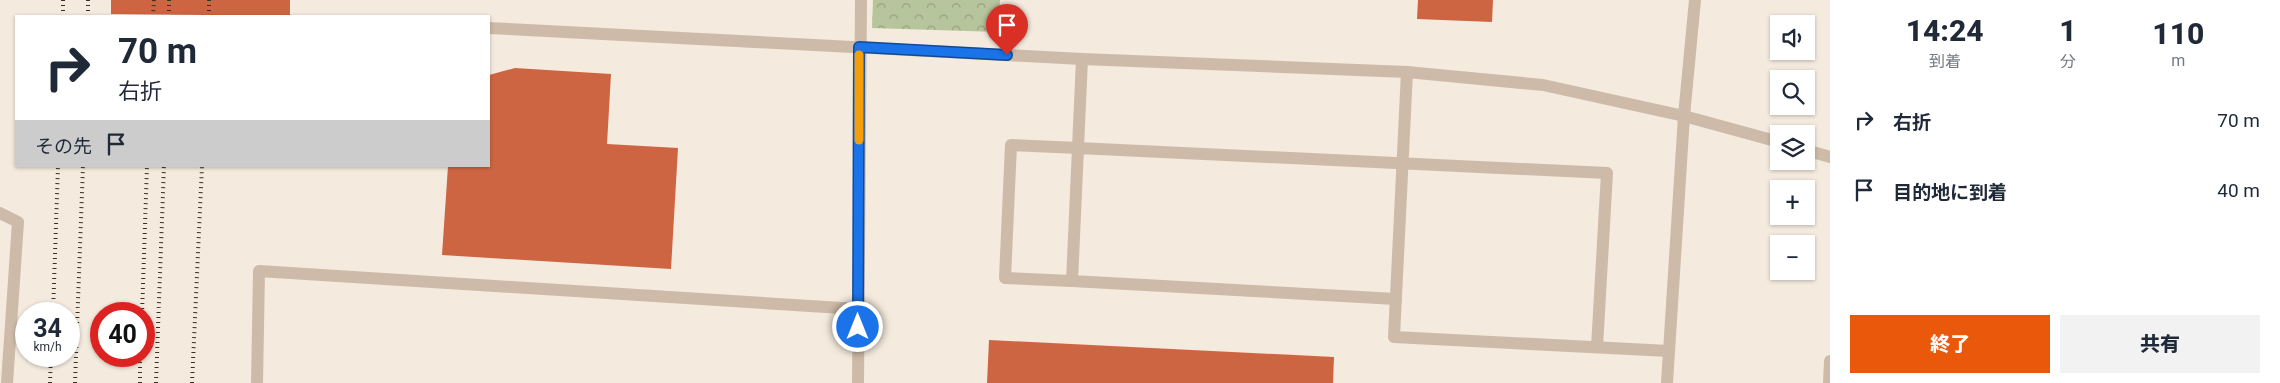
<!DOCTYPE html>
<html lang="ja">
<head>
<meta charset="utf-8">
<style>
	body { margin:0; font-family:Roboto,"Noto Sans JP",sans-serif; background:#f2f2f3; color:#1f2937; height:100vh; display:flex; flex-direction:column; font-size:19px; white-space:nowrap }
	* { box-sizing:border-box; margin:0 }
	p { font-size:16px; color:#747a83 }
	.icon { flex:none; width:28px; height:28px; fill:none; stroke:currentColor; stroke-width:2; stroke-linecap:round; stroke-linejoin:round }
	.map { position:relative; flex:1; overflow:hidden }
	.side { display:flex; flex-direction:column; background:#fff; width:450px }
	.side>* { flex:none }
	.top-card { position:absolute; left:15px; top:15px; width:475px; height:152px; border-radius:0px; box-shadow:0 1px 4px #0004; background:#fff; color:#1f2937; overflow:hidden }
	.fabs { position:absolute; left:1770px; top:15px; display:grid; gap:10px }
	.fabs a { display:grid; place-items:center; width:45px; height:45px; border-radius:0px; background:#fff; box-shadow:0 1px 4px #0004; font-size:25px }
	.speed { position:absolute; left:15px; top:302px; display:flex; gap:10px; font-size:25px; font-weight:700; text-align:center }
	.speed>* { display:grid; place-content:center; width:65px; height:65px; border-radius:50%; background:#fff; box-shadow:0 1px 4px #0004; line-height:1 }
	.speed small { font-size:12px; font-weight:400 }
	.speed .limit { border:8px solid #d22; background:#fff; color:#111 }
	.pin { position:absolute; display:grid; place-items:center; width:42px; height:42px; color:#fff; margin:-51px -21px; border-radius:50% 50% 50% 0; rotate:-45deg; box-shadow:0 0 5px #0007 }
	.pin .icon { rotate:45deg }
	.me { position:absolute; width:55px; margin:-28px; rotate:0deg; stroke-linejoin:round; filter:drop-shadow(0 0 4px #0008) }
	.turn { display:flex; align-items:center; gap:18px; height:105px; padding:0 20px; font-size:22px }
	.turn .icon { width:65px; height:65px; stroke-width:2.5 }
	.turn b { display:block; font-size:35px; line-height:42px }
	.then { display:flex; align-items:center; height:48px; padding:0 20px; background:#0003; gap:10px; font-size:19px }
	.eta { display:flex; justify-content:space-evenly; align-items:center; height:85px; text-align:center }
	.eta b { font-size:30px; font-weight:800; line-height:35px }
	.action { display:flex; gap:10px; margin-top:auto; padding:10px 20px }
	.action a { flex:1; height:58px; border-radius:0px; background:#ea580c; color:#fff; font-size:20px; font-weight:800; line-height:58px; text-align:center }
	.action a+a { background:#f2f2f3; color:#1f2937 }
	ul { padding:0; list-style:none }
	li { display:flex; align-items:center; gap:15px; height:70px; padding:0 20px }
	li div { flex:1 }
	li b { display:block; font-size:19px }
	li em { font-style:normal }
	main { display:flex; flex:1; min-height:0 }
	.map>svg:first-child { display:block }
	.forest { fill:url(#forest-crowns) }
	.building { fill:#ce6542 }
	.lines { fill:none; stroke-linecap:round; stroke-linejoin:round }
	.service { stroke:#cebaa8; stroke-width:12 }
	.minor { stroke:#cebaa8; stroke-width:12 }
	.tertiary { stroke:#cebaa8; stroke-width:12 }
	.rail { stroke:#3a2e29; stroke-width:4; stroke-dasharray:1 4; stroke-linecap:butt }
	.route-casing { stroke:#114b97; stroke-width:12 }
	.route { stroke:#1a73e8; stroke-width:9 }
	.slow { stroke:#f59e0b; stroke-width:9 }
</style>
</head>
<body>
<main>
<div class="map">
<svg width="1830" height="383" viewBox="0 0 1830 383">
	<defs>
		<pattern id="forest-crowns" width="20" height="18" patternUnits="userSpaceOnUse" patternTransform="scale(1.25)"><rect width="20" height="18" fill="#b7c59c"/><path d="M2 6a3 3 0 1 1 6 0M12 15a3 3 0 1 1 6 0" fill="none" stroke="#96a07f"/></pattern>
	</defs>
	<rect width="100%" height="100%" fill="#f4eade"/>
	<polygon class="forest" points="873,0 1000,0 998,32 872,28"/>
	<g class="building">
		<polygon points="111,0 290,0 290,16 111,14"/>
		<polygon points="1418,0 1493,0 1492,22 1417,19"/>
		<polygon points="515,68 611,74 607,144 678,148 671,269 442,255 448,166 489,166 489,75"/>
		<polygon points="989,340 1334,357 1333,383 987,383"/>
	</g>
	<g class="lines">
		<g class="service">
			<polyline points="1407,72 1394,337 1669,351"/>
			<polyline points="1072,281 1005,278 1011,145 1078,148 1082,59"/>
			<polyline points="1396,299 1072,281 1078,148 1607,173 1597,347"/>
		</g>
		<g class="minor">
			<polyline points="1684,116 1779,142"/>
			<polyline points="1806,150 1830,157"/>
			<polyline points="0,213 18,222 7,383"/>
			<polyline points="257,383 259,271 858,309"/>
			<polyline points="1829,383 1830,361"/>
		</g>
		<g class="tertiary">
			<polyline points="489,28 1082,59 1407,72 1543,85 1684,116"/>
			<polyline points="858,383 861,0"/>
			<polyline points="1667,383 1684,116 1695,0"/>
		</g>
		<g class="rail">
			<polyline points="63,16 63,0"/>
			<polyline points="88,16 88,0"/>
			<polyline points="153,16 154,0"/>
			<polyline points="169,16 169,0"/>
			<polyline points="209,16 209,0"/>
			<polyline points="53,314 58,166"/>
			<polyline points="142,314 147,166"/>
			<polyline points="50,383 51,356"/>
			<polyline points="75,383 83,166"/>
			<polyline points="140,383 140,356"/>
			<polyline points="156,383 164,166"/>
			<polyline points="192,383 202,166"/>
		</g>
	</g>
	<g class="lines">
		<defs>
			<polyline id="route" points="858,327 859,47 1007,55"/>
		</defs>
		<use href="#route" class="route-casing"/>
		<use href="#route" class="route"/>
		<polyline class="slow" points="859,140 859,55"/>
	</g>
</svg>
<div class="fabs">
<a><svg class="icon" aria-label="sound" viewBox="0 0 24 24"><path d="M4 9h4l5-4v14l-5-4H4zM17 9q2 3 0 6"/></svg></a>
<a><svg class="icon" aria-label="search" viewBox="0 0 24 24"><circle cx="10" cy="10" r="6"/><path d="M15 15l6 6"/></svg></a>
<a><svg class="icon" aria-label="layers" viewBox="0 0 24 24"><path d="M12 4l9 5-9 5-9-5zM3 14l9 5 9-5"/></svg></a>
<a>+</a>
<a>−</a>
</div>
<div class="speed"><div>34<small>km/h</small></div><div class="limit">40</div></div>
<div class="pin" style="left:1007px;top:55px;background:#d93025"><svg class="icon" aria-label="arrive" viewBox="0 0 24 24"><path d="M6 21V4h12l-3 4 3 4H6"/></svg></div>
<svg class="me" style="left:858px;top:327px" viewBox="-20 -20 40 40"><circle r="17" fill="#1a73e8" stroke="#fff" stroke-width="3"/><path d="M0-11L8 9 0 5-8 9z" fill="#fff"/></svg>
<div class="top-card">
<div class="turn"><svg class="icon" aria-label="right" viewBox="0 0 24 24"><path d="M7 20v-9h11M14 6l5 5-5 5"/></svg><div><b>70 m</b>右折</div></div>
<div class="then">その先<svg class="icon" aria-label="arrive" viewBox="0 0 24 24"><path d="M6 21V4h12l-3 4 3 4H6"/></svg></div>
</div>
</div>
<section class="side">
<div class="eta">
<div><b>14:24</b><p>到着</p></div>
<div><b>1</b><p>分</p></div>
<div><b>110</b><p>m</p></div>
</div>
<ul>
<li><svg class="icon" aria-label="right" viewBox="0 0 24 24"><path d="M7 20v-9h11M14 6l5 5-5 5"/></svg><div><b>右折</b></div><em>70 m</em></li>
<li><svg class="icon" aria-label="arrive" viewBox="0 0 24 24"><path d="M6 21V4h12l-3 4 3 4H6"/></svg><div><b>目的地に到着</b></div><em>40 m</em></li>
</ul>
<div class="action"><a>終了</a><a>共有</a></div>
</section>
</main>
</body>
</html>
